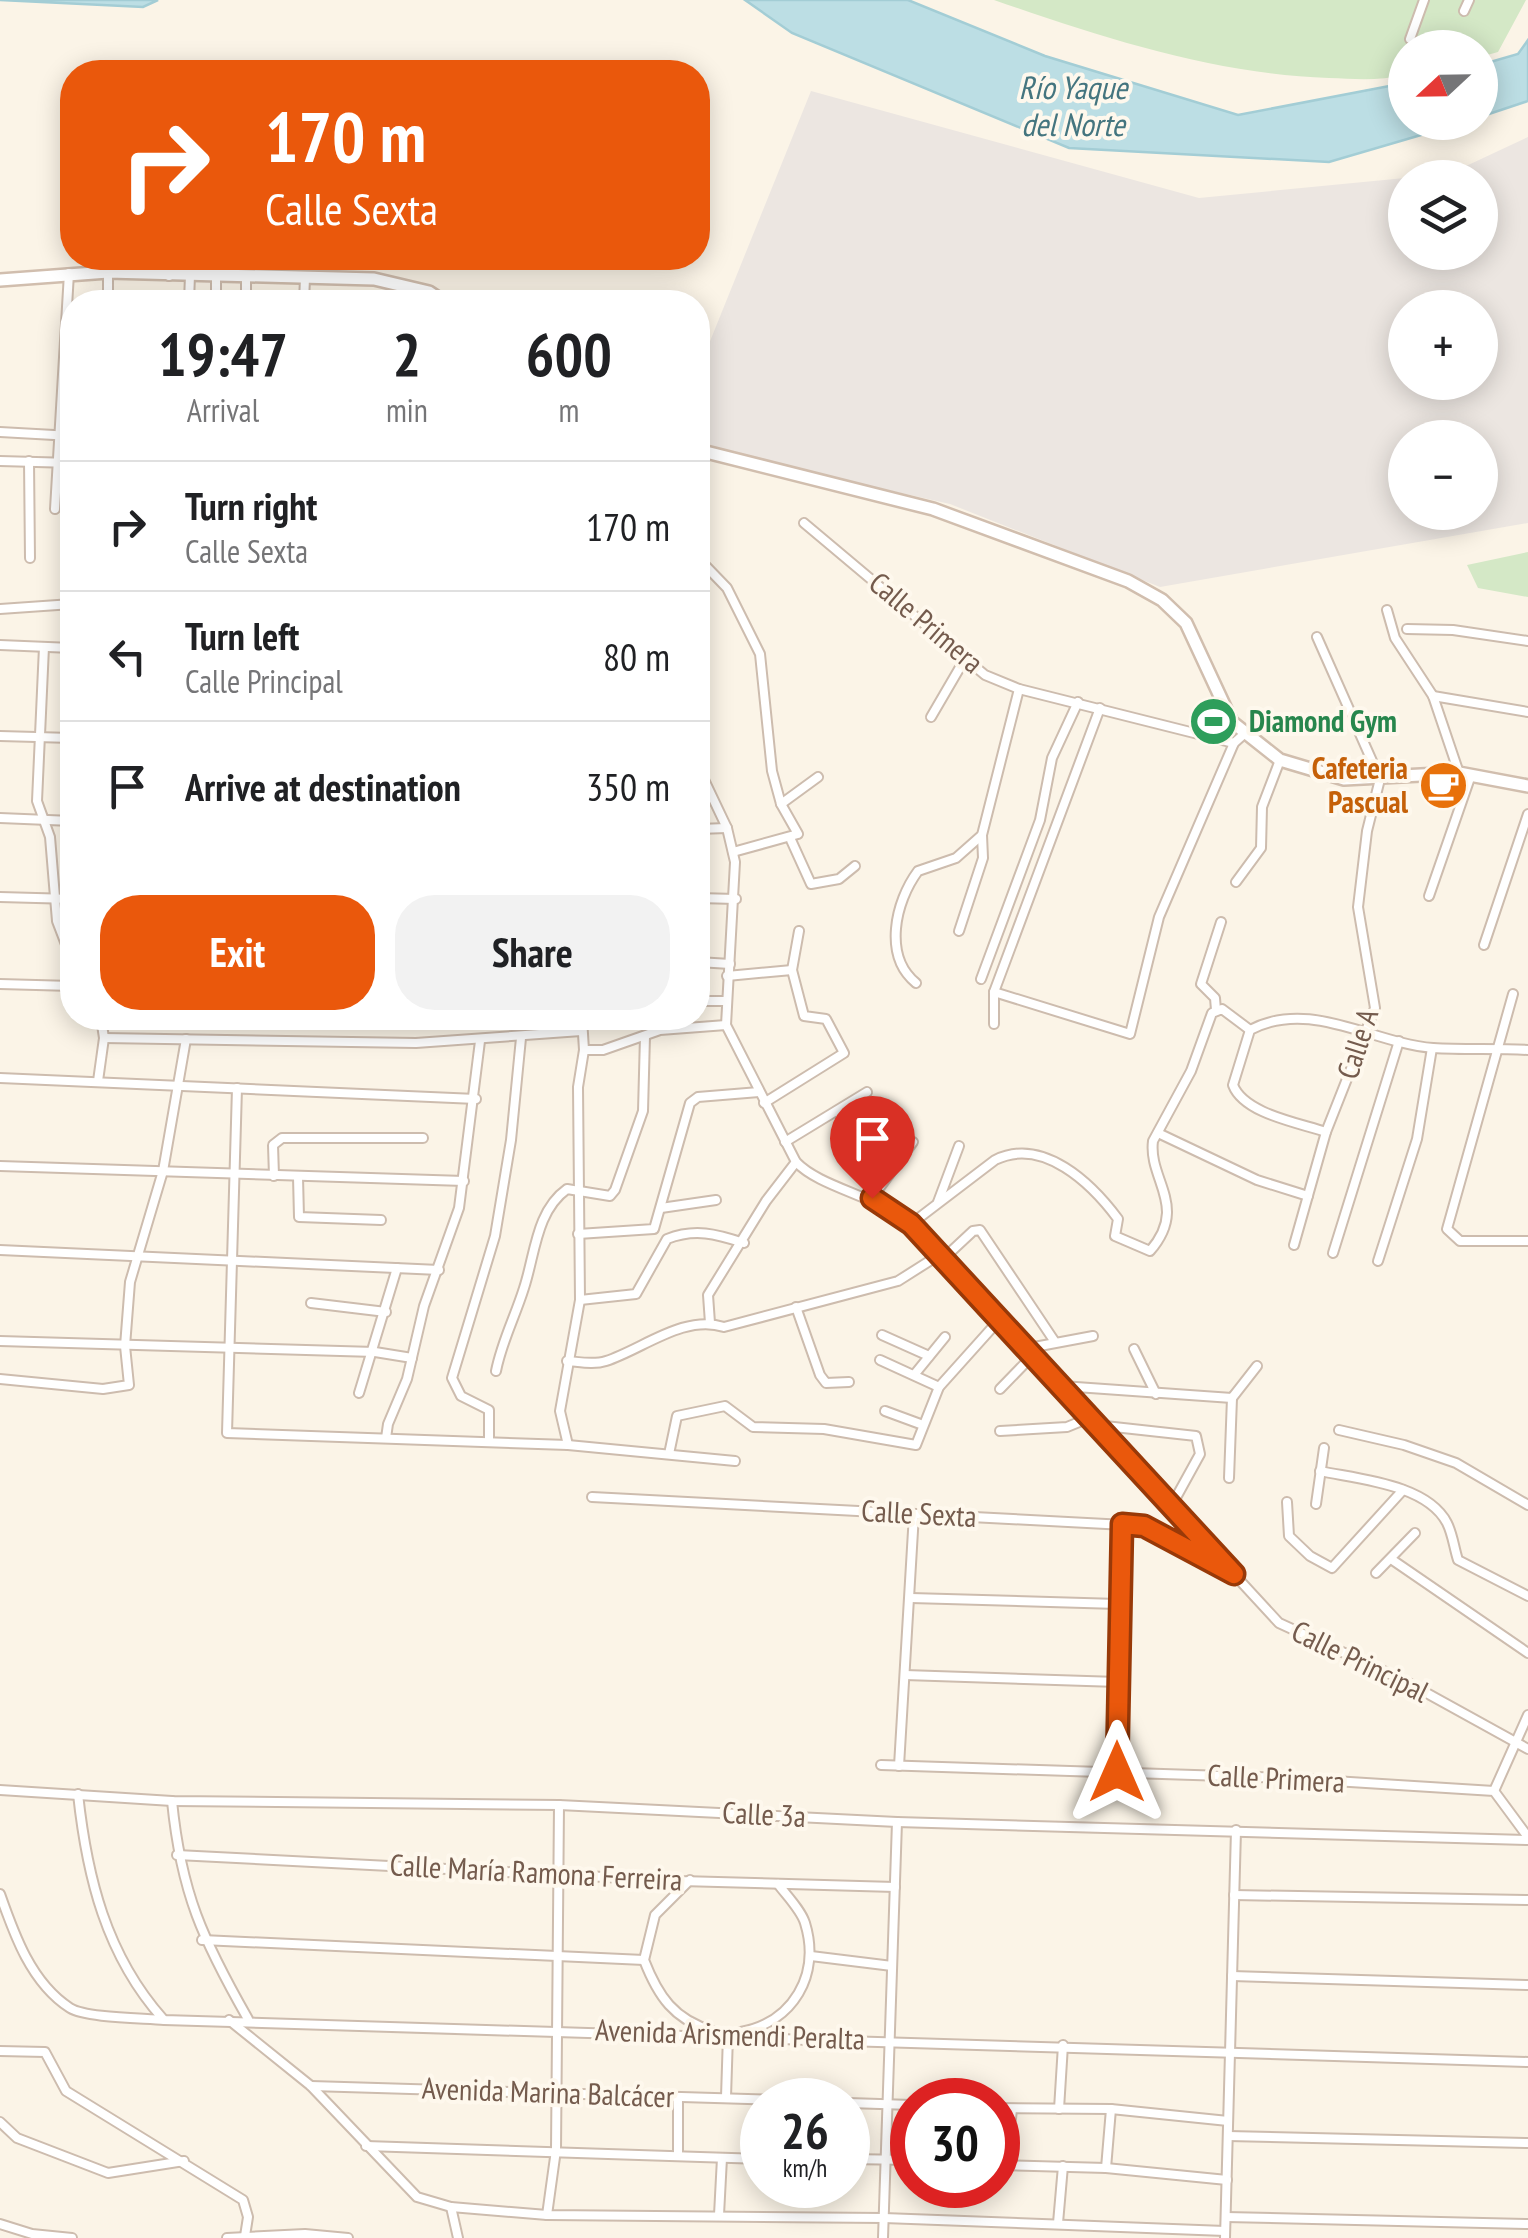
<!DOCTYPE html>
<html lang="en">
<head>
<meta charset="utf-8">
<style>
	body { margin:0; font-family:"PT Sans Narrow",sans-serif; background:#f2f2f2; color:#202124; height:100vh; display:flex; flex-direction:column; font-size:38px; white-space:nowrap }
	* { box-sizing:border-box; margin:0 }
	p { font-size:32px; color:#757577 }
	.icon { flex:none; width:55px; height:55px; fill:none; stroke:currentColor; stroke-width:2; stroke-linecap:round; stroke-linejoin:round }
	.map { position:relative; flex:1; overflow:hidden }
	.drawer { position:absolute; left:60px; top:290px; width:650px; height:740px; display:flex; flex-direction:column; background:#fff; border-radius:40px; box-shadow:0 5px 25px #0003 }
	.drawer>* { flex:none }
	.guide { position:absolute; left:60px; top:60px; width:650px; height:210px; border-radius:40px; box-shadow:0 5px 25px #0003; background:#ea580c; color:#fff; overflow:hidden }
	.needle { width:65px; rotate:248deg }
	.controls { position:absolute; left:1388px; top:30px; display:grid; gap:20px }
	.controls a { display:grid; place-items:center; width:110px; height:110px; border-radius:50%; background:#fff; box-shadow:0 5px 25px #0003; font-size:50px }
	.speed { position:absolute; left:740px; top:2078px; display:flex; gap:20px; font-size:50px; font-weight:700; text-align:center }
	.speed>* { display:grid; place-content:center; width:130px; height:130px; border-radius:50%; background:#fff; box-shadow:0 5px 25px #0003; line-height:1 }
	.speed small { font-size:25px; font-weight:400 }
	.speed .limit { border:15px solid #d22; background:#fff; color:#111 }
	.pin { position:absolute; display:grid; place-items:center; width:85px; height:85px; color:#fff; margin:-102px -42px; border-radius:50% 50% 50% 0; rotate:-45deg; box-shadow:0 0 10px #0007 }
	.pin .icon { rotate:45deg }
	.me { position:absolute; width:110px; margin:-55px; rotate:0deg; stroke-linejoin:round; filter:drop-shadow(0 0 8px #0008) }
	.turn { display:flex; align-items:center; gap:35px; height:210px; padding:0 40px; font-size:45px }
	.turn .icon { width:130px; height:130px; stroke-width:2.5 }
	.turn b { display:block; font-size:70px; line-height:85px }
	.eta { display:flex; justify-content:space-evenly; align-items:center; height:170px; text-align:center }
	.eta b { font-size:60px; font-weight:800; line-height:70px }
	.button { display:flex; gap:20px; margin-top:auto; padding:20px 40px }
	.button a { flex:1; height:115px; border-radius:40px; background:#ea580c; color:#fff; font-size:40px; font-weight:800; line-height:115px; text-align:center }
	.button a+a { background:#f2f2f2; color:#202124 }
	ul { padding:0; list-style:none }
	li { display:flex; align-items:center; gap:30px; height:130px; padding:0 40px; border-top:2px solid #e0e0e0 }
	li div { flex:1 }
	li b { display:block; font-size:38px }
	li em { font-style:normal }
	.map>svg:first-child { display:block }
	.industrial { fill:#ece6e1; fill-rule:evenodd }
	.green { fill:#d4e8c6 }
	.water { fill:#bcdee4; stroke:#a3cdd5; stroke-width:2.5 }
	.lines { fill:none; stroke-linecap:round; stroke-linejoin:round }
	.minor-casing { stroke:#cdbcae; stroke-width:12 }
	.secondary-casing { stroke:#d1beae; stroke-width:16 }
	.minor { stroke:#fff; stroke-width:8 }
	.secondary { stroke:#fff; stroke-width:11 }
	.route-casing { stroke:#983908; stroke-width:25 }
	.route { stroke:#ea580c; stroke-width:18 }
	.labels { text-anchor:middle; stroke-width:8; stroke-linejoin:round; paint-order:stroke }
	.street-label { font-size:30px; fill:#745b4d; stroke:#fef8ed }
	.leisure-label { font-size:30px; font-weight:bold; fill:#27864d; stroke:#fef8ed; text-anchor:start }
	.food-label { font-size:30px; font-weight:bold; fill:#c56008; stroke:#fef8ed; text-anchor:end }
	.water-label { font-size:32px; font-style:italic; fill:#44757f; stroke:#fef8ed }
</style>
</head>
<body>
<div class="map">
<svg width="1528" height="2238" viewBox="0 0 1528 2238">
	<rect width="100%" height="100%" fill="#fbf4e7"/>
	<path class="industrial" d="M811,91L1199,198L1405,178V252H1480V178L1407,177L1451,173L1528,137V523L1160,587L950,504L698,447V371ZM1405,308H1480V382H1405ZM1405,438H1480V512H1405Z"/>
	<g class="green">
		<path d="M994,0H1526L1498,52L1480,57V48H1405V75C1379,81 1355,79 1329,78C1213,74 1104,38 994,0Z"/>
		<polygon points="1528,552 1528,597 1478,588 1467,565"/>
	</g>
	<g class="water">
		<polygon points="0,0 158,0 143,7"/>
		<polygon points="745,0 908,0 1045,56 1238,115 1405,83 1405,122 1462,123 1329,162 1069,148 792,33"/>
		<polygon points="1528,40 1528,101 1480,117 1480,65 1518,54"/>
	</g>
	<g class="lines">
		<defs>
			<g id="minor">
				<polyline points="1464,11 1469,0"/>
				<polyline points="1410,39 1424,0"/>
				<polyline points="168,258 169,276"/>
				<polyline points="108,272 108,302"/>
				<polyline points="246,277 246,302"/>
				<polyline points="189,302 190,275"/>
				<polyline points="216,302 216,276"/>
				<polyline points="304,302 305,278"/>
				<polyline points="0,432 72,436"/>
				<polyline points="0,461 72,463"/>
				<polyline points="29,461 30,558"/>
				<polyline points="55,509 69,273"/>
				<polyline points="804,523 985,675 1019,689 1234,743"/>
				<polyline points="698,558 727,588 760,654 772,771 781,804 798,834 733,852"/>
				<polyline points="0,609 72,604"/>
				<polyline points="1387,610 1395,638 1433,696 1459,773"/>
				<polyline points="1407,629 1453,630 1528,641"/>
				<polyline points="0,645 72,648"/>
				<polyline points="44,647 37,801 50,837 57,921 72,960"/>
				<polyline points="1433,696 1528,712"/>
				<polyline points="931,717 966,657"/>
				<polyline points="0,736 72,738"/>
				<path d="M698,767L727,828L735,862L726,1025L796,1162C821,1188 875,1195 911,1224L1279,1623L1403,1680L1528,1749"/>
				<polyline points="781,804 818,777"/>
				<polyline points="0,818 72,821"/>
				<polyline points="698,829 727,828"/>
				<polyline points="791,840 811,884 839,879 855,866"/>
				<polyline points="1236,882 1261,848 1262,807 1280,760"/>
				<polyline points="1429,896 1471,775"/>
				<polyline points="0,897 72,899"/>
				<polyline points="698,898 736,899"/>
				<polyline points="959,931 983,858 982,835"/>
				<polyline points="1484,945 1528,814"/>
				<polyline points="698,962 730,964"/>
				<polyline points="727,976 792,970"/>
				<polyline points="981,979 1040,820 1052,758 1078,702"/>
				<path d="M916,983C883,956 895,902 918,871L956,858L982,835L1019,689"/>
				<polyline points="0,984 72,986"/>
				<polyline points="994,992 1130,1034 1159,917 1234,743 1243,735"/>
				<polyline points="1513,994 1447,1229 1460,1241 1528,1241"/>
				<polyline points="698,1001 725,1001"/>
				<polyline points="1216,1010 1215,998 1201,984 1221,922"/>
				<polyline points="994,1024 994,992 1100,708"/>
				<polyline points="104,1038 416,1043 581,1031"/>
				<polyline points="584,1050 603,1050 660,1030 726,1025"/>
				<polyline points="0,1078 476,1099"/>
				<polyline points="98,1081 104,1038 101,1018"/>
				<polyline points="237,1088 227,1433 568,1445 735,1461"/>
				<polyline points="764,1103 844,1053 826,1019 804,1016 792,970 799,931"/>
				<polyline points="837,1111 867,1153 889,1174"/>
				<path d="M1326,1132C1300,1123 1244,1114 1233,1085L1250,1030C1310,998 1371,1043 1433,1048C1465,1050 1497,1048 1528,1050"/>
				<polyline points="1158,1133 1257,1180 1308,1196"/>
				<polyline points="785,1142 867,1092"/>
				<polyline points="0,1166 464,1181"/>
				<polyline points="274,1176 273,1145 282,1138 423,1138"/>
				<polyline points="298,1177 299,1217 381,1220"/>
				<polyline points="872,1198 913,1142"/>
				<polyline points="938,1202 959,1146"/>
				<polyline points="661,1208 716,1200"/>
				<path d="M911,1224L995,1160C1043,1136 1092,1184 1118,1219L1115,1236L1150,1251C1189,1206 1148,1180 1153,1141L1191,1071L1212,1013L1222,1009L1250,1030"/>
				<polyline points="578,1234 654,1229 690,1103 698,1097 759,1092"/>
				<polyline points="1294,1245 1326,1132 1375,1008 1358,907 1367,831 1380,779 1317,637"/>
				<polyline points="0,1250 439,1270"/>
				<polyline points="1333,1253 1399,1041"/>
				<polyline points="943,1259 973,1231 980,1230 1055,1342"/>
				<polyline points="1378,1261 1417,1139 1432,1048"/>
				<path d="M580,1300L636,1294L667,1239C695,1228 716,1234 744,1243"/>
				<polyline points="311,1303 386,1312"/>
				<polyline points="796,1307 820,1375 826,1383 849,1382"/>
				<polyline points="710,1323 708,1295 766,1201 796,1162"/>
				<polyline points="882,1335 929,1356"/>
				<polyline points="0,1341 375,1352 412,1358"/>
				<polyline points="1029,1348 1093,1336"/>
				<polyline points="1134,1349 1156,1394"/>
				<polyline points="880,1360 939,1387"/>
				<path d="M567,1361C580,1362 594,1365 606,1361C643,1349 684,1314 724,1327L898,1281L939,1255"/>
				<path d="M496,1371C502,1341 515,1317 524,1288C535,1255 536,1211 567,1189L610,1196L615,1190L643,1111L645,1036"/>
				<polyline points="914,1375 945,1337"/>
				<polyline points="0,1379 103,1389 129,1385 125,1346 130,1282 163,1171 186,1039"/>
				<polyline points="1062,1386 1232,1398 1257,1366"/>
				<polyline points="1000,1389 1034,1354"/>
				<polyline points="359,1393 397,1268"/>
				<polyline points="885,1411 923,1425"/>
				<polyline points="1096,1425 1196,1436 1200,1454 1173,1503"/>
				<polyline points="1339,1430 1404,1445 1456,1463 1528,1505"/>
				<polyline points="1000,1431 1067,1427 1089,1418"/>
				<polyline points="386,1438 388,1424 407,1379 424,1306 459,1208 480,1041"/>
				<polyline points="489,1441 489,1410 461,1396 452,1378 495,1236 511,1140 521,1038"/>
				<polyline points="568,1445 560,1411 580,1300 578,1087 584,1050 582,1018"/>
				<polyline points="669,1454 677,1416 725,1406 753,1427 824,1429 916,1445 939,1387 1000,1319"/>
				<path d="M1320,1471C1357,1479 1427,1484 1447,1523C1453,1535 1454,1548 1458,1560L1528,1596"/>
				<polyline points="1229,1478 1232,1398"/>
				<polyline points="592,1497 1144,1526 1230,1572"/>
				<polyline points="1287,1502 1289,1536 1310,1556 1332,1568 1403,1490"/>
				<polyline points="1316,1504 1324,1448"/>
				<polyline points="1391,1559 1528,1653"/>
				<polyline points="1376,1573 1415,1533"/>
				<polyline points="911,1598 1118,1604"/>
				<polyline points="905,1675 1118,1682"/>
				<polyline points="881,1765 1286,1778 1494,1791 1528,1837"/>
				<polyline points="899,1766 914,1514"/>
				<polyline points="1117,1773 1121,1524"/>
				<polyline points="0,1790 172,1801 559,1805 897,1822 1528,1840"/>
				<polyline points="1494,1791 1528,1715"/>
				<path d="M78,1794C87,1877 106,1955 163,2019"/>
				<path d="M172,1801C181,1893 203,1940 248,2019"/>
				<polyline points="177,1855 681,1881 895,1887"/>
				<path d="M690,1880L655,1915L644,1960C658,1996 674,2020 713,2031"/>
				<path d="M0,1894C14,1934 31,1983 70,2008C86,2018 143,2018 164,2020L1528,2062"/>
				<polyline points="1234,1895 1528,1900"/>
				<polyline points="202,1940 644,1960"/>
				<polyline points="811,1956 892,1966"/>
				<polyline points="1232,1976 1528,1985"/>
				<polyline points="229,2020 311,2086 417,2197 451,2207 547,2215 884,2218 1225,2231"/>
				<path d="M741,2032C793,2022 821,1975 805,1923C801,1910 787,1896 778,1884"/>
				<polyline points="0,2051 45,2052 66,2091 243,2200 248,2217 245,2236"/>
				<polyline points="311,2086 784,2100"/>
				<polyline points="726,2097 728,2035"/>
				<polyline points="848,2103 912,2105"/>
				<polyline points="998,2108 1111,2109 1228,2121"/>
				<polyline points="1059,2109 1063,2045"/>
				<polyline points="0,2122 17,2138 108,2173 184,2161"/>
				<polyline points="1228,2136 1528,2143"/>
				<polyline points="366,2146 762,2159"/>
				<polyline points="678,2156 678,2097"/>
				<polyline points="848,2159 912,2160"/>
				<polyline points="998,2165 1106,2168 1227,2180"/>
				<polyline points="1006,2166 1012,2109"/>
				<polyline points="1106,2168 1111,2109"/>
				<polyline points="451,2207 458,2238"/>
				<polyline points="547,2215 556,2150 559,1805"/>
				<polyline points="719,2215 722,2158"/>
				<polyline points="1226,2217 1528,2224"/>
				<polyline points="1058,2223 1063,2166"/>
				<polyline points="0,2224 32,2234 72,2238"/>
				<polyline points="227,2238 305,2234 348,2238"/>
				<polyline points="883,2238 897,1822"/>
				<polyline points="1225,2238 1236,1830"/>
			</g>
			<g id="secondary">
				<polyline points="0,280 108,272 374,279 429,292 444,302"/>
				<polyline points="698,450 933,509 1128,581 1162,600 1186,623 1232,722 1280,760 1344,779 1459,773 1528,786"/>
			</g>
		</defs>
		<use href="#minor" class="minor-casing"/>
		<use href="#secondary" class="secondary-casing"/>
		<use href="#minor" class="minor"/>
		<use href="#secondary" class="secondary"/>
	</g>
	<g class="lines">
		<defs>
			<polyline id="route" points="872,1198 911,1224 1234,1574 1144,1526 1122,1524 1117,1772"/>
		</defs>
		<use href="#route" class="route-casing"/>
		<use href="#route" class="route"/>
	</g>
	<defs>
		<symbol id="stadium-disc" viewBox="-11 -11 22 22"><circle r="9.5" fill="#2e9e5b" stroke="#fef8ed"/><path d="M0-5a6.5 5 0 1 0 0 10a6.5 5 0 1 0 0-10ZM-3.5-1.8h7v3.6h-7Z" fill="#fff"/></symbol>
		<symbol id="cafe-disc" viewBox="-11 -11 22 22"><circle r="9.5" fill="#e8710a" stroke="#fef8ed"/><path d="M-5.5-4.5H6V0H3Q3 3.5 0 3.5H-2.5Q-5.5 3.5-5.5 0ZM3-3.2v2h1.7v-2ZM-6 4.5H4V6H-6Z" fill="#fff"/></symbol>
	</defs>
	<g fill-rule="evenodd">
		<use href="#stadium-disc" x="1186" y="694" width="55" height="55"/>
		<use href="#cafe-disc" x="1416" y="758" width="55" height="55"/>
	</g>
	<g class="labels">
		<g class="street-label">
			<text transform="translate(926 623) rotate(40)" y="10">Calle Primera</text>
			<text transform="translate(1358 1044) rotate(-72)" y="10">Calle A</text>
			<text transform="translate(919 1514) rotate(3)" y="10">Calle Sexta</text>
			<text transform="translate(1360 1662) rotate(26)" y="10">Calle Principal</text>
			<text transform="translate(1276 1779) rotate(3)" y="10">Calle Primera</text>
			<text transform="translate(764 1815) rotate(3)" y="10">Calle 3a</text>
			<text transform="translate(536 1873) rotate(3)" y="10">Calle María Ramona Ferreira</text>
			<text transform="translate(730 2035) rotate(2)" y="10">Avenida Arismendi Peralta</text>
			<text transform="translate(548 2093) rotate(2)" y="10">Avenida Marina Balcácer</text>
		</g>
		<g class="leisure-label">
			<text x="1249" y="732">Diamond Gym</text>
		</g>
		<g class="food-label">
			<text x="1408" y="779">Cafeteria<tspan x="1408" dy="34">Pascual</tspan></text>
		</g>
		<g class="water-label">
			<text x="1073" y="99">Río Yaque<tspan x="1073" dy="37">del Norte</tspan></text>
		</g>
	</g>
</svg>
<div class="controls">
<a><svg class="needle" viewBox="-14 -14 28 28"><path d="M0-13l5 13h-10z" fill="#e53935"/><path d="M0 13l5-13h-10z" fill="#757577"/></svg></a>
<a><svg class="icon" aria-label="layers" viewBox="0 0 24 24"><path d="M12 4l9 5-9 5-9-5zM3 14l9 5 9-5"/></svg></a>
<a>+</a>
<a>−</a>
</div>
<div class="speed"><div>26<small>km/h</small></div><div class="limit">30</div></div>
<div class="pin" style="left:872px;top:1198px;background:#d93025"><svg class="icon" aria-label="arrive" viewBox="0 0 24 24"><path d="M6 21V4h12l-3 4 3 4H6"/></svg></div>
<svg class="me" style="left:1117px;top:1772px" viewBox="-20 -20 40 40"><path d="M0-17L14 15 0 8-14 15z" fill="#ea580c" stroke="#fff" stroke-width="4"/></svg>
<div class="guide">
<div class="turn"><svg class="icon" aria-label="right" viewBox="0 0 24 24"><path d="M7 20v-9h11M14 6l5 5-5 5"/></svg><div><b>170 m</b>Calle Sexta</div></div>
</div>
<section class="drawer">
<div class="eta">
<div><b>19:47</b><p>Arrival</p></div>
<div><b>2</b><p>min</p></div>
<div><b>600</b><p>m</p></div>
</div>
<ul>
<li><svg class="icon" aria-label="right" viewBox="0 0 24 24"><path d="M7 20v-9h11M14 6l5 5-5 5"/></svg><div><b>Turn right</b><p>Calle Sexta</p></div><em>170 m</em></li>
<li><svg class="icon" aria-label="left" viewBox="0 0 24 24"><path d="M17 20v-9H6M10 6l-5 5 5 5"/></svg><div><b>Turn left</b><p>Calle Principal</p></div><em>80 m</em></li>
<li><svg class="icon" aria-label="arrive" viewBox="0 0 24 24"><path d="M6 21V4h12l-3 4 3 4H6"/></svg><div><b>Arrive at destination</b></div><em>350 m</em></li>
</ul>
<div class="button"><a>Exit</a><a>Share</a></div>
</section>
</div>
</body>
</html>
